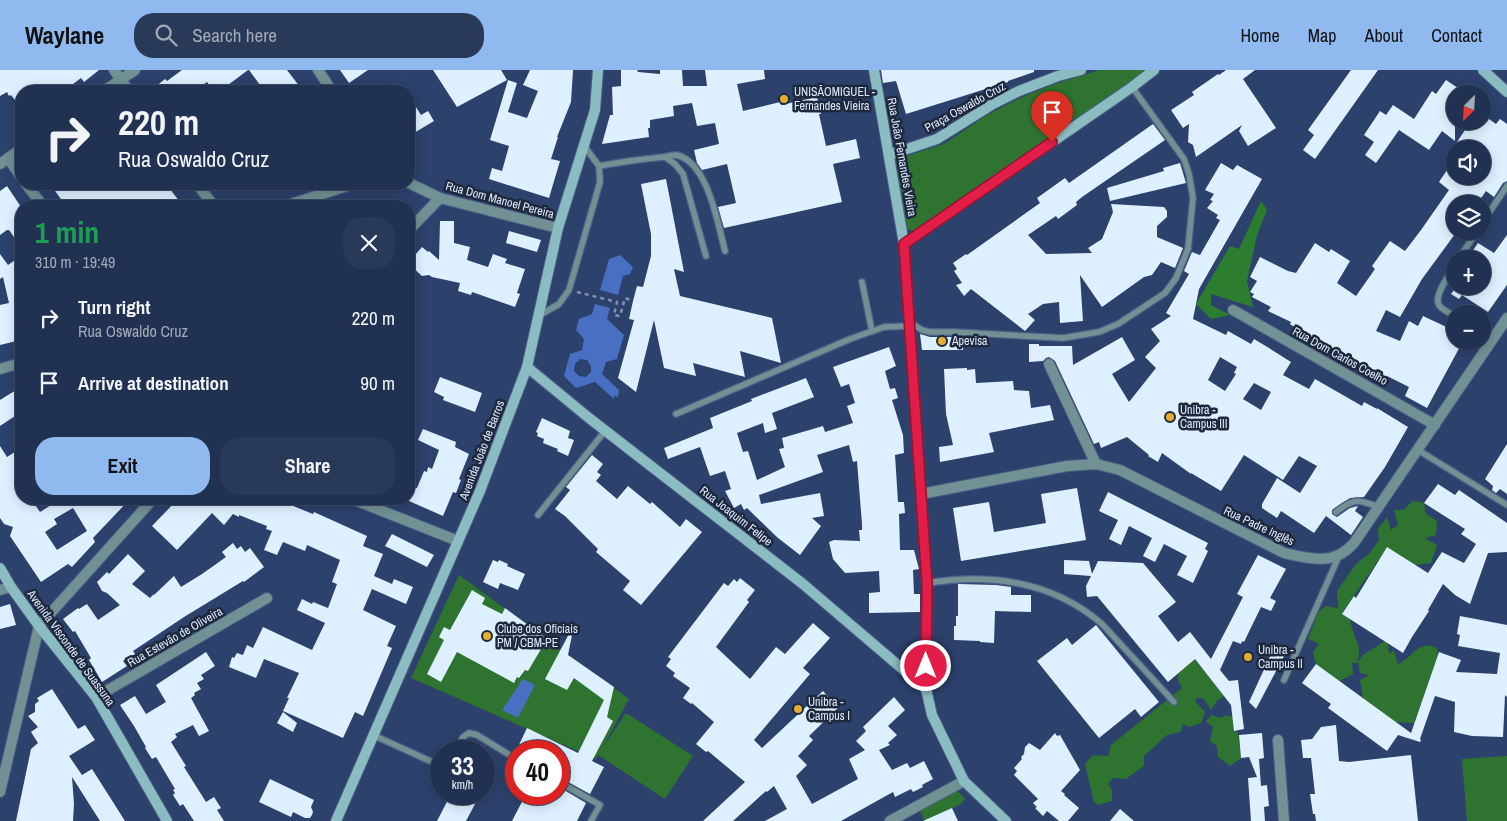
<!DOCTYPE html>
<html lang="en">
<head>
<meta charset="utf-8">
<style>
	body { margin:0; font-family:"Archivo Narrow",sans-serif; background:#293958; color:#f1f3f6; height:100vh; display:flex; flex-direction:column; font-size:19px; white-space:nowrap }
	* { box-sizing:border-box; margin:0 }
	p { font-size:16px; color:#a2a9b7 }
	.icon { flex:none; width:28px; height:28px; fill:none; stroke:currentColor; stroke-width:2; stroke-linecap:round; stroke-linejoin:round }
	.map { position:relative; flex:1; overflow:hidden }
	.drawer { position:absolute; left:15px; top:130px; width:400px; height:305px; display:flex; flex-direction:column; background:#213151; border-radius:20px; box-shadow:0 2px 12px #0003,0 0 0 1px #3e4c68 }
	.drawer>* { flex:none }
	.hud { position:absolute; left:15px; top:15px; width:400px; height:105px; border-radius:20px; box-shadow:0 2px 12px #0003,0 0 0 1px #3e4c68; background:#213151; color:#f1f3f6; overflow:hidden }
	.needle { width:32px; rotate:204deg }
	.controls { position:absolute; left:1446px; top:15px; display:grid; gap:10px }
	.controls a { display:grid; place-items:center; width:45px; height:45px; border-radius:50%; background:#213151; box-shadow:0 2px 12px #0003,0 0 0 1px #3e4c68; font-size:25px }
	.speed { position:absolute; left:430px; top:670px; display:flex; gap:10px; font-size:25px; font-weight:700; text-align:center }
	.speed>* { display:grid; place-content:center; width:65px; height:65px; border-radius:50%; background:#213151; box-shadow:0 2px 12px #0003,0 0 0 1px #3e4c68; line-height:1 }
	.speed small { font-size:12px; font-weight:400 }
	.speed .limit { border:8px solid #d22; background:#fff; color:#111 }
	.pin { position:absolute; display:grid; place-items:center; width:42px; height:42px; color:#fff; margin:-51px -21px; border-radius:50% 50% 50% 0; rotate:-45deg; box-shadow:0 0 5px #0007 }
	.pin .icon { rotate:45deg }
	.me { position:absolute; width:55px; margin:-28px; rotate:0deg; stroke-linejoin:round; filter:drop-shadow(0 0 4px #0008) }
	.turn { display:flex; align-items:center; gap:18px; height:105px; padding:0 20px; font-size:22px }
	.turn .icon { width:65px; height:65px; stroke-width:2.5 }
	.turn b { display:block; font-size:35px; line-height:42px }
	.round { display:grid; place-items:center; flex:none; width:52px; height:52px; border-radius:20px; background:#293958 }
	.head { display:flex; align-items:center; justify-content:space-between; height:85px; padding:0 20px }
	h1 { font-size:30px; font-weight:700; line-height:38px; color:#1e9e55 }
	.action { display:flex; gap:10px; margin-top:auto; padding:10px 20px }
	.action a { flex:1; height:58px; border-radius:20px; background:#90b9f0; color:#111; font-size:20px; font-weight:700; line-height:58px; text-align:center }
	.action a+a { background:#293958; color:#f1f3f6 }
	ul { padding:0; list-style:none }
	li { display:flex; align-items:center; gap:15px; height:65px; padding:0 20px }
	li div { flex:1 }
	li b { display:block; font-size:19px }
	li em { font-style:normal }
	header { display:flex; align-items:center; gap:30px; box-sizing:border-box; height:70px; padding:0 25px; background:#90b9f0; color:#111 }
	header strong { font-size:24px }
	nav { display:flex; gap:28px; margin-inline-start:auto; font-size:18px }
	.search { width:350px; height:45px; background:#293958; display:flex; align-items:center; gap:12px; box-sizing:border-box; padding:0 18px; border-radius:20px; color:#a2a9b7; font-size:19px }
	.map>svg:first-child { display:block }
	.green { fill:#2f7330 }
	.forest { fill:#2d7d30 }
	.water { fill:#486fc2; fill-rule:evenodd }
	.building { fill:#def0ff; fill-rule:evenodd }
	.lines { fill:none; stroke-linecap:round; stroke-linejoin:round }
	.lane-casing { stroke:#4c5f86; stroke-width:8 }
	.street-casing { stroke:#4c5f86; stroke-width:12 }
	.secondary-casing { stroke:#4c5f86; stroke-width:12 }
	.path { stroke:#8292b2; stroke-width:2.5; stroke-dasharray:4 4; stroke-linecap:butt }
	.lane { stroke:#719194; stroke-width:5.5 }
	.street { stroke:#719194; stroke-width:10 }
	.secondary { stroke:#8abcc2; stroke-width:10 }
	.route-casing { stroke:#92132f; stroke-width:12 }
	.route { stroke:#e11d48; stroke-width:9 }
	.poi-dot { fill:#e3ae34; stroke:#1f293d; stroke-width:2 }
	.labels { text-anchor:middle; stroke-width:5; stroke-linejoin:round; paint-order:stroke }
	.poi-label { font-size:12px; fill:#dde8fd; stroke:#1f293d; text-anchor:start }
	.street-label { font-size:12px; fill:#dde8fd; stroke:#1f293d }
</style>
</head>
<body>
<header>
<strong>Waylane</strong>
<div class="search"><svg class="icon" aria-label="search" viewBox="0 0 24 24"><circle cx="10" cy="10" r="6"/><path d="M15 15l6 6"/></svg>Search here</div>
<nav><a>Home</a><a>Map</a><a>About</a><a>Contact</a></nav>
</header>
<div class="map">
<svg width="1507" height="751" viewBox="0 0 1507 751">
	<rect width="100%" height="100%" fill="#2c416c"/>
	<g class="green">
		<polygon points="1099,0 1148,0 914,162 905,158 894,92 897,89 944,74 987,45 1020,28 1049,16"/>
		<path d="M1413,431L1424,433L1426,444L1437,451L1436,465L1425,468L1437,475L1431,493L1415,495L1387,478L1342,543L1350,549L1352,558L1359,578L1358,592L1363,585L1385,571L1388,574L1389,584L1394,580L1398,594C1414,588 1417,569 1437,578L1438,585L1414,653L1395,652L1363,628L1360,610L1369,605L1360,603L1358,593H1352L1353,604L1339,611L1316,594L1313,582L1319,574L1308,569L1319,541L1326,536L1338,538L1337,521L1356,494L1370,483L1379,470L1378,459L1387,447L1391,460L1398,455L1394,440H1403Z"/>
		<polygon points="459,505 629,629 603,677 626,643 693,686 665,729 598,685 596,689 411,608"/>
		<polygon points="1180,571 1224,626 1216,632 1211,640 1203,628 1196,628 1196,632 1205,642 1201,653 1189,657 1183,654 1180,662 1167,665 1144,686 1144,696 1126,709 1113,708 1108,714 1112,720 1112,731 1098,735 1094,732 1085,694 1093,685 1108,686 1111,675 1182,618 1178,610"/>
		<polygon points="1211,645 1221,648 1225,645 1233,647 1234,660 1238,663 1241,688 1230,696 1218,687 1217,676 1210,671 1213,657 1206,652"/>
		<polygon points="1507,686 1507,751 1467,751 1462,689"/>
		<polygon points="956,719 965,729 961,734 925,751 920,741 924,737"/>
	</g>
	<polygon class="forest" points="1261,131 1267,140 1257,165 1247,211 1253,237 1211,224 1211,235 1230,245 1211,249 1196,234 1230,176 1239,179"/>
	<g class="water">
		<polygon points="620,185 633,197 630,204 623,206 618,225 600,220 609,189"/>
		<path d="M595,234L610,238L607,249L624,265L617,289L606,292L602,304L619,320L618,327L614,326V329L595,312L576,318L564,306L570,284L582,280L584,269L576,260L579,249L592,244ZM580,289L587,290L591,296V302L586,307L579,306L574,301L575,294Z"/>
		<polygon points="523,609 535,615 518,648 502,640"/>
	</g>
	<g class="building">
		<polygon points="0,0 99,0 84,12 81,8 64,21 21,21 21,38 11,25 9,26 7,22 0,26"/>
		<polygon points="182,0 248,0 220,21 214,21 207,12 194,21 150,21 165,9 167,11"/>
		<polygon points="249,0 287,0 300,17 294,21 268,21 262,14 260,15"/>
		<polygon points="340,0 368,0 349,13"/>
		<polygon points="433,0 501,0 507,10 457,37"/>
		<polygon points="530,0 573,0 571,32 557,67 558,67 551,89 560,91 549,128 489,109 492,98 502,101 509,76 490,70 508,10 517,13 508,42 527,48 538,21 523,15"/>
		<polygon points="621,0 637,0 638,2 660,4 660,0 682,0 683,16 707,16 705,0 764,0 765,9 737,14 743,41 780,32 781,35 817,27 821,44 819,44 826,76 856,69 860,88 833,94 842,132 724,158 718,137 736,133 727,94 702,100 697,93 694,80 719,74 715,53 697,56 692,33 673,36 674,46 650,50 650,58 648,58 649,67 602,74 610,45 613,45 612,17 621,16"/>
		<polygon points="881,0 1034,0 1034,2 1008,11 1008,12 906,44 896,11 883,13"/>
		<polygon points="1226,0 1255,0 1243,9 1276,58 1248,76 1239,61 1242,55 1196,87 1193,75 1188,72 1189,54 1183,58 1171,40 1194,25 1192,22 1218,4 1219,5"/>
		<polygon points="1351,0 1378,0 1315,89 1303,80 1314,65 1308,60"/>
		<polygon points="1446,10 1467,24 1453,24 1455,25 1455,71 1442,61 1429,80 1399,60 1376,93 1365,85 1374,72 1364,65 1380,41 1386,45 1393,35 1414,49 1432,21 1436,24"/>
		<polygon points="416,37 421,45 428,41 434,51 409,66 409,42"/>
		<polygon points="1482,44 1496,54 1500,49 1507,54 1507,111 1503,113 1494,127 1486,121 1477,134 1455,134 1455,164 1422,209 1400,247 1386,240 1376,261 1400,271 1409,251 1418,256 1423,246 1455,261 1455,271 1463,271 1427,338 1405,326 1409,317 1387,306 1386,308 1368,298 1367,299 1349,288 1350,287 1302,262 1290,254 1291,252 1268,241 1271,237 1252,227 1254,224 1250,222 1257,211 1250,207 1260,187 1288,201 1296,203 1315,173 1329,182 1331,179 1350,191 1337,213 1356,226 1375,199 1372,196 1390,171 1405,181 1421,160 1449,120 1439,112 1455,88 1455,106 1482,106 1482,79 1466,79 1457,72 1471,51 1482,51"/>
		<polygon points="1153,54 1165,70 1082,127 1076,132 1077,135 1058,149 1056,146 1028,165 1046,184 1092,183 1088,178 1102,169 1113,142 1111,134 1164,137 1167,141 1167,147 1157,156 1157,167 1183,178 1175,198 1161,192 1152,205 1144,207 1102,237 1080,205 1083,251 1060,253 1059,232 1043,234 1028,244 1035,250 1025,261 971,219 964,226 956,215 962,213 954,201 957,199 953,193 966,184 967,185 1040,133 1037,128 1065,108 1069,113"/>
		<polygon points="1180,93 1186,113 1110,131 1107,118 1164,101 1163,98"/>
		<path d="M1221,93L1233,100L1237,95L1262,109L1199,219L1193,249L1226,265L1228,261L1251,274L1254,269L1269,278L1291,292L1283,305L1309,319L1315,309L1362,336L1364,332L1377,339V338L1408,357L1385,397L1364,427L1350,428L1332,440V444L1337,447L1350,438L1358,436L1355,441L1363,447L1351,465L1326,446L1314,463L1281,441L1277,448L1262,438V434L1277,408L1300,423L1317,396L1299,386L1283,410L1244,385L1221,421L1191,403V404L1162,383L1158,392L1148,386L1149,385L1127,367L1101,378L1099,372L1094,374L1055,291L1049,287L1046,288L1043,291L1029,292V274H1039V276H1072L1073,295L1122,267L1135,290L1112,304L1129,332L1156,298L1145,287L1160,271L1151,259L1171,246L1166,243L1189,204L1184,201L1192,182L1200,185L1220,150L1216,148L1218,145L1207,138L1213,131L1210,130L1214,124L1205,120ZM1220,287L1237,297L1234,303L1236,304L1225,321L1208,310ZM1254,313L1271,322L1261,340L1243,329Z"/>
		<polygon points="666,109 684,202 674,199 680,226 772,248 781,293 740,281 745,307 693,293 696,306 664,298 654,250 636,322 618,308 634,250 629,249 633,231 637,216 643,217 651,186 651,164 641,114"/>
		<polygon points="50,114 123,114 127,119 135,114 166,114 183,136 154,136 150,130 142,136 66,136"/>
		<polygon points="7,116 21,137 21,177 9,160 7,160 0,165 0,121"/>
		<polygon points="440,151 454,151 454,173 470,177 467,190 488,197 493,184 507,189 505,193 525,199 517,223 520,224 515,237 472,222 471,225 458,221 460,213 432,207 429,205 422,206 409,194 409,192 422,177 428,182 429,181 439,190"/>
		<polygon points="509,161 541,170 537,182 506,173"/>
		<polygon points="1507,165 1507,215 1488,242 1462,225 1459,229 1451,224 1454,220 1450,216 1473,216 1482,222 1482,189 1467,189 1478,173 1494,183"/>
		<polygon points="0,184 8,195 21,186 21,270 0,275 0,235 9,233 3,207 0,209"/>
		<polygon points="920,264 930,267 963,267 963,280 922,280"/>
		<polygon points="889,277 896,296 885,301 890,319 895,318 898,328 892,330 903,365 904,383 895,385 898,432 904,432 905,443 899,444 900,480 914,480 919,499 913,500 914,524 920,524 920,542 869,543 869,523 880,522 879,501 845,503 833,489 829,472 834,470 860,471 859,460 862,460 862,454 857,391 853,392 849,375 817,385 823,402 759,425 761,434 820,423 824,446 812,448 821,456 800,485 778,468 747,438 744,440 741,434 734,438 725,421 731,419 725,401 710,406 700,377 668,389 664,378 713,358 710,348 752,331 751,329 806,308 814,327 772,343 777,359 765,363 763,353 737,363 743,382 748,381 757,410 785,397 779,379 784,378 782,368 823,356 825,362 853,353 847,336 855,333 849,314 841,317 833,297"/>
		<polygon points="967,298 967,300 975,299 976,313 1013,311 1014,320 1029,321 1031,338 1050,335 1054,350 989,363 994,382 940,392 939,377 953,375 946,344 944,299"/>
		<polygon points="440,307 482,323 475,342 443,330 444,327 434,322"/>
		<polygon points="21,317 21,342 0,356 0,330"/>
		<polygon points="542,348 570,361 568,368 574,370 568,386 557,381 558,379 543,373 544,369 537,366 538,363 536,362"/>
		<polygon points="423,359 456,372 455,377 469,384 459,409 461,410 456,423 453,422 443,446 409,431 414,417 417,418 424,401 427,402 428,397 432,399 439,380 418,370"/>
		<polygon points="1507,374 1507,424 1500,419 1496,423 1492,420 1493,416 1485,409"/>
		<path d="M0,376L7,387L21,378V429H31L40,442L56,432L54,429H130L93,468L95,472L72,497L68,494L41,512L10,466L13,457L4,454L0,448ZM73,438L87,461L57,480L45,462L57,454L54,449Z"/>
		<polygon points="592,385 603,394 597,402 601,405 596,411 617,429 628,416 650,434 652,432 680,457 686,449 702,462 641,535 623,520 630,511 596,482 598,479 565,446 555,439 570,420 566,417"/>
		<polygon points="1438,414 1455,425 1459,420 1507,453 1507,482 1488,483 1470,534 1455,525 1443,514 1428,540 1429,541 1412,567 1403,583 1342,544 1354,526 1356,528 1387,477 1428,503 1442,482 1464,493 1476,474 1461,464 1465,459 1424,433"/>
		<polygon points="1077,418 1086,470 961,491 953,438 989,432 994,462 1046,453 1041,424"/>
		<polygon points="1108,422 1208,473 1205,479 1208,481 1193,513 1177,505 1187,486 1164,474 1155,492 1143,486 1152,468 1129,456 1121,475 1109,469 1118,450 1099,441"/>
		<polygon points="178,429 276,429 313,444 314,442 367,466 363,476 383,484 374,506 392,514 394,509 413,517 406,534 372,519 363,540 396,556 387,576 392,578 363,646 355,642 343,668 283,641 289,628 287,628 299,603 264,589 256,608 229,597 232,587 234,588 237,583 243,585 247,575 253,578 263,557 312,580 325,553 297,540 302,529 312,534 313,532 328,538 337,514 332,512 340,490 307,475 305,481 283,472 277,485 264,480 272,461 266,459 267,456 239,445 239,447 233,444 224,455 212,443 177,480 152,456"/>
		<polygon points="392,464 434,485 427,497 385,476"/>
		<polygon points="233,473 237,479 241,476 245,482 250,478 264,497 244,512 243,511 184,547 133,581 135,584 123,591 127,596 102,612 89,590 91,588 75,561 73,562 63,549 78,538 79,539 87,534 98,550 120,535 107,523 102,521 97,512 107,502 109,504 128,484 145,501 132,514 150,528 154,524 154,525 174,506 181,517 202,504 226,487 222,482"/>
		<polygon points="1258,485 1286,499 1270,528 1276,531 1271,541 1261,537 1244,572 1242,571 1241,574 1233,571 1220,600 1229,611 1238,610 1244,659 1234,661 1231,635 1195,589 1168,612 1097,526 1087,527 1086,516 1091,506 1064,504 1064,490 1089,491 1092,504 1098,491 1143,493 1176,532 1158,546 1178,572 1190,562 1211,589 1243,527 1237,524"/>
		<polygon points="493,490 498,492 499,490 508,494 507,496 525,504 518,520 500,513 498,519 483,512"/>
		<polygon points="740,508 755,520 747,530 749,532 716,577 750,609 776,577 785,584 813,553 830,568 803,598 810,604 754,670 762,678 823,621 838,638 809,666 813,670 798,686 807,695 796,706 812,734 858,709 849,689 865,680 856,671 866,661 863,657 894,627 905,640 888,656 897,665 888,673 890,675 879,680 892,700 907,693 910,698 924,691 933,709 922,715 923,717 913,722 911,719 895,727 893,722 841,751 765,751 787,739 774,716 767,722 766,721 733,751 703,751 745,712 708,681 706,682 696,674 714,652 692,633 691,634 683,628 690,618 673,606 675,603 666,596 671,589 668,587 724,513 728,516 734,509 737,512"/>
		<polygon points="958,514 996,515 1011,517 1011,525 1031,525 1031,542 995,541 994,573 980,572 980,571 954,570 954,556 956,556 956,546 958,546"/>
		<polygon points="472,520 485,528 482,534 502,544 505,538 547,569 528,601 525,600 519,608 517,607 514,613 457,582 441,612 427,604 444,570 439,567 444,557 450,560"/>
		<polygon points="10,534 16,555 0,559 0,537"/>
		<polygon points="1460,546 1507,555 1507,627 1505,625 1503,667 1472,666 1454,662 1455,632 1435,626 1420,669 1421,670 1420,672 1398,665 1387,681 1328,638 1331,634 1302,613 1316,594 1411,663 1439,582 1461,590 1456,602 1497,604 1500,583 1458,576 1460,565 1457,564"/>
		<polygon points="1096,555 1159,632 1141,647 1135,639 1099,668 1037,591 1067,568 1072,575"/>
		<polygon points="569,564 572,565 568,585 614,617 607,647 613,651 592,691 604,697 590,724 559,707 559,681 516,681 527,658 578,683 604,630 574,608 567,620 545,609"/>
		<polygon points="1273,580 1284,586 1256,639 1249,632"/>
		<polygon points="206,582 215,596 201,605 204,609 197,613 201,619 194,623 195,625 191,628 209,661 199,666 193,655 175,664 177,667 171,672 186,696 184,697 206,732 214,727 221,738 217,740 224,751 194,751 183,734 180,736 173,725 175,723 173,720 175,719 156,687 152,689 145,678 146,677 134,656 120,635 135,626 146,644 166,632 156,615"/>
		<polygon points="52,619 78,659 85,655 95,670 69,686 82,705 92,699 125,751 100,751 72,707 74,734 73,751 16,751 31,679 38,673 31,662 38,657 28,646 35,642 35,634 39,631 37,628"/>
		<polygon points="283,642 297,653 293,662 277,653"/>
		<polygon points="1336,655 1339,691 1349,692 1411,685 1418,751 1316,751 1315,744 1313,744 1310,724 1315,724 1311,688 1303,688 1301,670 1312,669 1321,657"/>
		<polygon points="1055,663 1057,666 1060,665 1080,700 1061,721 1065,724 1064,725 1079,738 1068,751 1059,751 1047,741 1043,746 1035,738 1037,737 1033,733 1038,729 1014,705 1017,701 1014,698 1022,689 1021,687 1024,684 1025,677 1029,673 1040,680"/>
		<polygon points="1262,663 1264,688 1259,689 1261,716 1267,715 1269,736 1264,737 1265,751 1251,751 1248,708 1257,707 1249,687 1241,688 1239,665"/>
		<polygon points="270,709 314,730 311,737 313,742 312,745 310,748 305,748 293,742 291,747 259,732"/>
		<polygon points="559,717 586,733 577,751 512,751 526,724 559,724"/>
		<polygon points="451,724 473,724 469,731 475,734 466,751 437,751"/>
		<polygon points="952,738 958,751 923,751"/>
		<polygon points="1120,739 1134,751 1110,751"/>
	</g>
	<g class="lines">
		<defs>
			<g id="lane">
				<polyline points="665,87 675,94 683,104 706,186"/>
				<path d="M599,96C621,92 642,89 664,87C668,86 672,85 676,85C708,91 718,155 725,181"/>
				<polyline points="1482,153 1507,116"/>
				<polyline points="1459,189 1477,161"/>
				<path d="M1455,195C1450,204 1433,226 1439,235C1442,240 1450,243 1455,246"/>
				<polyline points="862,212 872,261"/>
				<polyline points="540,245 559,234 569,220 600,112 599,96 585,77"/>
				<polyline points="1482,263 1493,269"/>
				<polyline points="676,344 850,269 884,257 909,256 916,256 922,260 930,262 954,262 1063,268 1099,262 1118,254 1165,223 1176,208 1188,179 1193,128 1189,104 1184,89 1132,17"/>
				<polyline points="1418,380 1507,435"/>
				<path d="M1336,442C1354,428 1358,429 1379,437"/>
				<polyline points="538,445 605,361"/>
				<path d="M927,513C990,503 1052,511 1102,554L1174,632"/>
				<polyline points="1284,610 1339,486"/>
				<polyline points="373,665 441,696"/>
				<polyline points="456,681 463,667 469,663 477,665 516,689"/>
				<polyline points="559,712 600,735 591,751"/>
			</g>
			<g id="street">
				<polyline points="114,0 129,21"/>
				<polyline points="318,0 332,21"/>
				<polyline points="104,21 135,0"/>
				<polyline points="8,88 21,107"/>
				<polyline points="0,94 21,79"/>
				<polyline points="409,113 440,128 558,158"/>
				<polyline points="26,114 43,136"/>
				<polyline points="197,114 214,136"/>
				<polyline points="285,136 353,114"/>
				<polyline points="409,160 440,128"/>
				<polyline points="1233,240 1435,355"/>
				<polyline points="1049,294 1096,394"/>
				<polyline points="0,299 21,293"/>
				<path d="M921,424L1067,396L1096,394L1120,400L1284,483C1311,489 1334,496 1354,473L1507,248"/>
				<polyline points="352,429 458,471"/>
				<polyline points="0,520 11,517"/>
				<polyline points="96,627 267,528"/>
				<polyline points="1278,670 1284,751"/>
				<polyline points="0,722 39,556 153,429"/>
				<polyline points="890,751 964,711"/>
			</g>
			<g id="secondary">
				<polyline points="874,0 904,174 927,513 926,619 932,645 964,711 1006,751"/>
				<polyline points="1483,0 1507,22"/>
				<polyline points="889,85 937,69 993,34 1019,21 1058,6 1081,0"/>
				<polyline points="904,174 1132,17 1154,0"/>
				<polyline points="527,297 589,348 803,514 926,619"/>
				<polyline points="0,498 11,517 39,556 96,627 167,751"/>
				<polyline points="336,751 480,421 527,297 558,158 595,40 598,0"/>
			</g>
		</defs>
		<use href="#lane" class="lane-casing"/>
		<use href="#street" class="street-casing"/>
		<use href="#secondary" class="secondary-casing"/>
		<polyline class="path" points="577,222 617,232 614,245 620,246 625,228 633,231"/>
		<use href="#lane" class="lane"/>
		<use href="#street" class="street"/>
		<use href="#secondary" class="secondary"/>
	</g>
	<g class="lines">
		<defs>
			<polyline id="route" points="926,596 927,513 904,174 1052,72"/>
		</defs>
		<use href="#route" class="route-casing"/>
		<use href="#route" class="route"/>
	</g>
	<g class="poi-dot">
		<circle cx="784" cy="29" r="5"/>
		<circle cx="942" cy="271" r="5"/>
		<circle cx="1170" cy="347" r="5"/>
		<circle cx="487" cy="566" r="5"/>
		<circle cx="1248" cy="587" r="5"/>
		<circle cx="798" cy="639" r="5"/>
	</g>
	<g class="labels">
		<g class="poi-label">
			<text x="794" y="26">UNISÃOMIGUEL -<tspan x="794" dy="14">Fernandes Vieira</tspan></text>
			<text x="952" y="275">Apevisa</text>
			<text x="1180" y="344">Unibra -<tspan x="1180" dy="14">Campus III</tspan></text>
			<text x="497" y="563">Clube dos Oficiais<tspan x="497" dy="14">PM / CBM-PE</tspan></text>
			<text x="1258" y="584">Unibra -<tspan x="1258" dy="14">Campus II</tspan></text>
			<text x="808" y="636">Unibra -<tspan x="808" dy="14">Campus I</tspan></text>
		</g>
		<g class="street-label">
			<text transform="translate(965 37) rotate(-29)" y="4">Praça Oswaldo Cruz</text>
			<text transform="translate(902 87) rotate(80)" y="4">Rua João Fernandes Vieira</text>
			<text transform="translate(500 130) rotate(15)" y="4">Rua Dom Manoel Pereira</text>
			<text transform="translate(1340 286) rotate(29)" y="4">Rua Dom Carlos Coelho</text>
			<text transform="translate(482 380) rotate(-69)" y="4">Avenida João de Barros</text>
			<text transform="translate(736 446) rotate(38)" y="4">Rua Joaquim Felipe</text>
			<text transform="translate(1259 456) rotate(25)" y="4">Rua Padre Inglês</text>
			<text transform="translate(175 567) rotate(-30)" y="4">Rua Estevão de Oliveira</text>
			<text transform="translate(71 578) rotate(54)" y="4">Avenida Visconde de Suassuna</text>
		</g>
	</g>
</svg>
<div class="controls">
<a><svg class="needle" viewBox="-14 -14 28 28"><path d="M0-13l5 13h-10z" fill="#e53935"/><path d="M0 13l5-13h-10z" fill="#a2a9b7"/></svg></a>
<a><svg class="icon" aria-label="sound" viewBox="0 0 24 24"><path d="M4 9h4l5-4v14l-5-4H4zM17 9q2 3 0 6"/></svg></a>
<a><svg class="icon" aria-label="layers" viewBox="0 0 24 24"><path d="M12 4l9 5-9 5-9-5zM3 14l9 5 9-5"/></svg></a>
<a>+</a>
<a>−</a>
</div>
<div class="speed"><div>33<small>km/h</small></div><div class="limit">40</div></div>
<div class="pin" style="left:1052px;top:72px;background:#d93025"><svg class="icon" aria-label="arrive" viewBox="0 0 24 24"><path d="M6 21V4h12l-3 4 3 4H6"/></svg></div>
<svg class="me" style="left:926px;top:596px" viewBox="-20 -20 40 40"><circle r="17" fill="#e11d48" stroke="#fff" stroke-width="3"/><path d="M0-11L8 9 0 5-8 9z" fill="#fff"/></svg>
<div class="hud">
<div class="turn"><svg class="icon" aria-label="right" viewBox="0 0 24 24"><path d="M7 20v-9h11M14 6l5 5-5 5"/></svg><div><b>220 m</b>Rua Oswaldo Cruz</div></div>
</div>
<section class="drawer">
<div class="head"><div><h1>1 min</h1><p>310 m · 19:49</p></div><a class="round"><svg class="icon" aria-label="close" viewBox="0 0 24 24"><path d="M6 6l12 12M18 6L6 18"/></svg></a></div>
<ul>
<li><svg class="icon" aria-label="right" viewBox="0 0 24 24"><path d="M7 20v-9h11M14 6l5 5-5 5"/></svg><div><b>Turn right</b><p>Rua Oswaldo Cruz</p></div><em>220 m</em></li>
<li><svg class="icon" aria-label="arrive" viewBox="0 0 24 24"><path d="M6 21V4h12l-3 4 3 4H6"/></svg><div><b>Arrive at destination</b></div><em>90 m</em></li>
</ul>
<div class="action"><a>Exit</a><a>Share</a></div>
</section>
</div>
</body>
</html>
